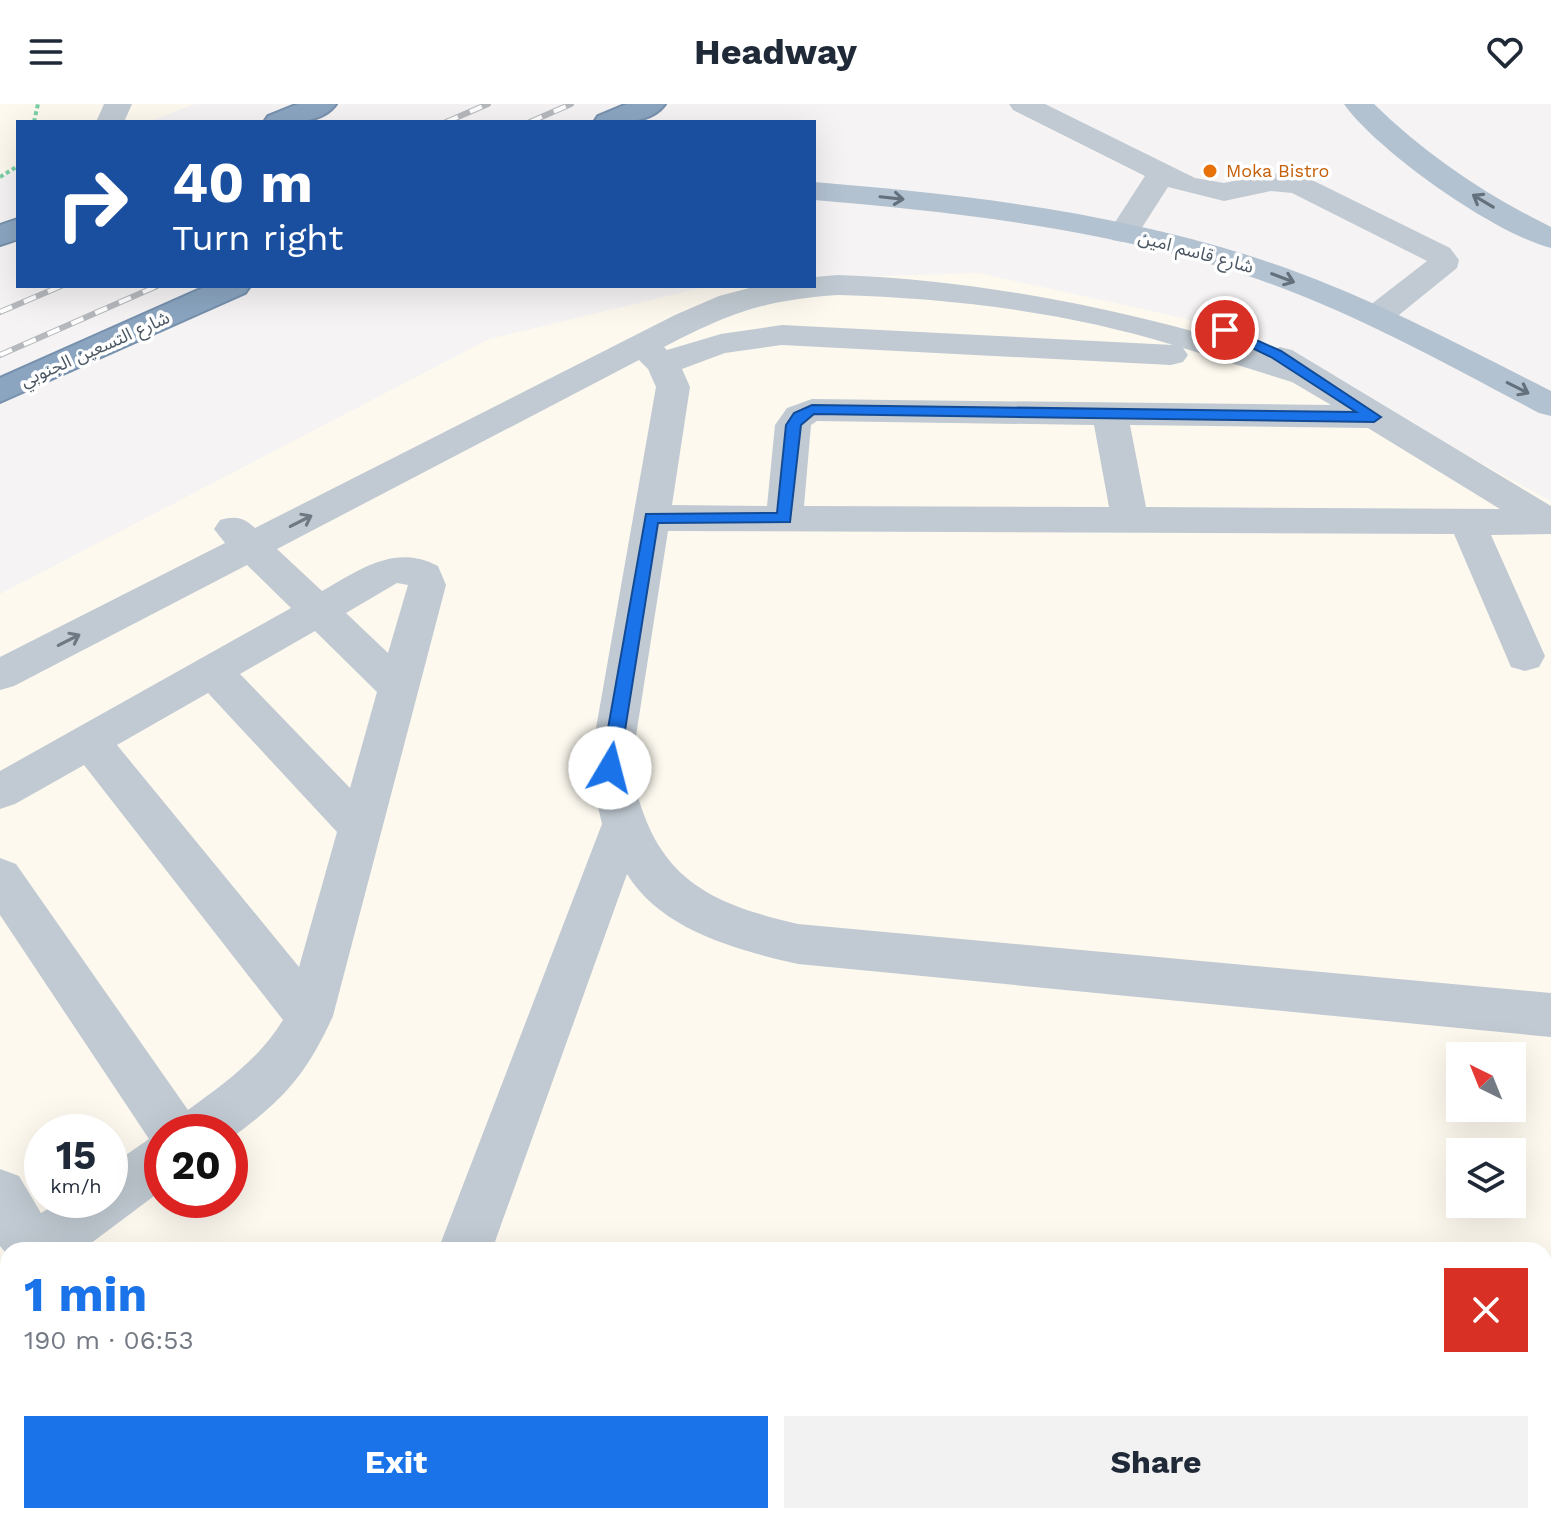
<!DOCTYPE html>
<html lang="en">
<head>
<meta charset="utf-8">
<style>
	body { margin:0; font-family:"Work Sans","Noto Sans Arabic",sans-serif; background:#f2f2f3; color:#1f2937; height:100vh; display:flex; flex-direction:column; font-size:30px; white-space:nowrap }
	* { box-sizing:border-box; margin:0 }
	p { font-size:26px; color:#747a83 }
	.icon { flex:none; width:44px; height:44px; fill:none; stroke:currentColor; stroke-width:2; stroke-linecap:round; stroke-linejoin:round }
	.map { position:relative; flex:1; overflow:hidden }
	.panel { position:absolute; left:0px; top:1138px; width:1552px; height:282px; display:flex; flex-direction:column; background:#fff; border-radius:24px 24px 0 0; box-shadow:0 8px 32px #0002 }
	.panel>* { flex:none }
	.hud { position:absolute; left:16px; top:16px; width:800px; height:168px; border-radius:0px; box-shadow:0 8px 32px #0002; background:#1a4fa0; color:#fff; overflow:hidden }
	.needle { width:52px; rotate:317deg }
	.buttons { position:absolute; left:1446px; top:938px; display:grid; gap:16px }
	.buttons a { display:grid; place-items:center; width:80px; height:80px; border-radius:0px; background:#fff; box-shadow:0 8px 32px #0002; font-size:40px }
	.speed { position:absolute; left:24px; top:1010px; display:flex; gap:16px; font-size:40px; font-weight:700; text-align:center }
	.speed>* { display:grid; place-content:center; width:104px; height:104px; border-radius:50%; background:#fff; box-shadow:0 8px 32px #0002; line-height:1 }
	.speed small { font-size:20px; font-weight:400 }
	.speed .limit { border:12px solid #d22; background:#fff; color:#111 }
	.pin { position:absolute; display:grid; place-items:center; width:68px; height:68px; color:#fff; margin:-34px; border:4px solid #fff; border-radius:50%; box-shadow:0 2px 8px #0007 }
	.me { position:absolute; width:88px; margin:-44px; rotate:8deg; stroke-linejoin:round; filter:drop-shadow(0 0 6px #0008) }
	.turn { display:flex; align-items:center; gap:28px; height:168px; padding:0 24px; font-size:36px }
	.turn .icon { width:104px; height:104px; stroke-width:2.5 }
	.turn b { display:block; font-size:56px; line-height:68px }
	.round { display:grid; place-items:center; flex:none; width:84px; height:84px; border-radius:0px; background:#f2f2f3 }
	.overview { display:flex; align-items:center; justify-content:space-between; height:136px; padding:0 24px }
	h1 { font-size:48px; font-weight:700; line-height:60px; color:#1a73e8 }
	.action { display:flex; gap:16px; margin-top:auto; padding:16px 24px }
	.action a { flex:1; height:92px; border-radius:0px; background:#1a73e8; color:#fff; font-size:32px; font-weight:700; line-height:92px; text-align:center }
	.action a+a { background:#f2f2f3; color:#1f2937 }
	header { display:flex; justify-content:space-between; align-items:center; height:104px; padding:0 24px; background:#fff; font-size:36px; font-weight:700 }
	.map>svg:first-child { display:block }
	.commercial { fill:#fdf9ef; fill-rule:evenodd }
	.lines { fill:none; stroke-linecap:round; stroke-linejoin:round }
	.highway-casing { stroke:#7690ad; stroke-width:4 }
	.path { stroke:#7ad0a6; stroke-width:4; stroke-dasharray:4 3; stroke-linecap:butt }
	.minor { fill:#c1cad2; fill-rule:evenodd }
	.major { fill:#b3c2d1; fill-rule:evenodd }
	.highway { fill:#8ba5c1; fill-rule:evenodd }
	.rail-casing { stroke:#b5b8bd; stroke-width:6 }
	.rail { stroke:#fff; stroke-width:4; stroke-dasharray:13; stroke-linecap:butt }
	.oneway { stroke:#64717d }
	.oneway2 { stroke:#6e7983 }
	.route { fill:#1a73e8; stroke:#114b97; stroke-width:2 }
	.food-dot { fill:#e8710a; stroke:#fff; stroke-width:3 }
	.labels { text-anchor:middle; stroke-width:7; stroke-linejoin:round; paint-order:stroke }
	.far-food-label { font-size:18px; fill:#c56008; stroke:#fff; text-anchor:start }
	.far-street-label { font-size:18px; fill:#4a5661; stroke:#fff }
</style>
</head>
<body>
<header><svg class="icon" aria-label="menu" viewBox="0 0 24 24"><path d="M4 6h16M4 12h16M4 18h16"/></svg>Headway<svg class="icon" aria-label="heart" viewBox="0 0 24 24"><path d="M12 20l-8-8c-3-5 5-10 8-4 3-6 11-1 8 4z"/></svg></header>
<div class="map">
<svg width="1551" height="1419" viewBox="0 0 1551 1419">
	<rect width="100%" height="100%" fill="#f5f3f3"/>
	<g class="commercial">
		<polygon points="0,0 195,0 147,18 18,18 18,66 0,72"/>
		<path d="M979,169L1232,225L1551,397V1419H0V490L489,235L709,182H814V174ZM1460,952H1512V1004H1460ZM42,1028H110V1096H42ZM162,1028H230V1096H162ZM1460,1048H1512V1100H1460ZM8,1146H1544V1412H8Z"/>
	</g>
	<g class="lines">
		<defs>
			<g id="highway">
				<path d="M298,0H336C321,21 287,18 264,18L268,12Z"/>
				<path d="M627,0H665C650,21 616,18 594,18L598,12Z"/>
				<polygon points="18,115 18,135 0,141 0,121"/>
				<polygon points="207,182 250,182 245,189 0,298 0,274"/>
			</g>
		</defs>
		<use href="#highway" class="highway-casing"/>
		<g class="path">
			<polyline points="34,18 38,0"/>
			<polyline points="0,73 18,62"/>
		</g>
		<g class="minor">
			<polygon points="104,0 132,0 124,18 96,18"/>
			<polygon points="1009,0 1045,0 1195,74 1224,79 1271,69 1310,75 1450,144 1459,156 1457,164 1389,219 1377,222 1365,219 1361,212 1365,205 1427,157 1292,89 1271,87 1224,97 1168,83 1134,136 1123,138 1112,136 1108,129 1145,72 1013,6"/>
			<path d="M838,171C985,176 1126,206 1267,248L1280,243L1292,246L1551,402V430L1491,431L1545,552L1539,563L1525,567L1511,563L1454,430L668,427L631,664C652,768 698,797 798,820L1551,889V933L798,860C738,846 662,827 627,770L492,1146H438L602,720L589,664L656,283L648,265L639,256L277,445L322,487C359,466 395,439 438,462L446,481L333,912C305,973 283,996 230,1035V1028H162V1086L82,1146L5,1148L0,1142V1065L19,1072L41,1109L63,1096H110V1062L149,1035L0,811V754L16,760L188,1006C225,979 259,955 283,916L84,661L15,700L0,705V667L291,504L247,461L14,582L0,586V553L225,439L214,425L220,416C235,412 243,413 255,424L675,211L719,192L757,182H814V173ZM838,191C950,194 1066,208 1173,241L782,221L721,230L667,246L664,243C730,209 764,196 838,191ZM782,241L1171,261L1183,258L1188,251L1183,244L1292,278L1331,301L812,295L787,304L775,321L767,402L672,401L690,283L682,265L725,249ZM817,317L1094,321L1109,403L804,402L811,321ZM1130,321L1368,324L1500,405L1146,403ZM397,479L408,481L388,549L346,509ZM315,527L377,588L350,684L240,570ZM208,589L337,728L299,863L117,641Z"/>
			<polygon points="0,1219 8,1221 8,1277 0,1275"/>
			<polygon points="243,1412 305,1412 308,1419 246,1419"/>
			<polygon points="337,1412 397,1412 395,1419 335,1419"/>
		</g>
		<g class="major">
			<path d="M1344,0H1374C1426,51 1486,91 1551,123V144C1495,130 1377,47 1344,0Z"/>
			<path d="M814,78C973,91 1134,110 1286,164C1378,197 1464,243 1551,287V312L1539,309C1448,261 1357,210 1260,176C1116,126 965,109 814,96Z"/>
		</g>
		<use href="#highway" class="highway"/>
		<defs>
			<g id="rail">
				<polyline points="446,18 488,0"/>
				<polyline points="530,18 571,0"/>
				<polyline points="0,208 61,182"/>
				<polyline points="0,251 157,182"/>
			</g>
		</defs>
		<use href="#rail" class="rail-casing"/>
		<use href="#rail" class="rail"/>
	</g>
	<defs><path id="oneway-shaft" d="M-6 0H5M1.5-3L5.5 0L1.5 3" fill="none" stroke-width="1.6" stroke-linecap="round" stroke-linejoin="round" transform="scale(2)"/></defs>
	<g class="oneway">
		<use href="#oneway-shaft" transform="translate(892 94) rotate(6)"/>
		<use href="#oneway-shaft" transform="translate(1483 97) rotate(-149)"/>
		<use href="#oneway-shaft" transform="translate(1283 174) rotate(21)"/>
		<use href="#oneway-shaft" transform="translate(1518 284) rotate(27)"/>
	</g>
	<g class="oneway2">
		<use href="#oneway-shaft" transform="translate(301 417) rotate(-27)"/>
		<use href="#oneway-shaft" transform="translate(69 536) rotate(-27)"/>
	</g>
	<polygon class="route" points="1225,222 1281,247 1381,313 1374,318 814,310 801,321 790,418 658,419 619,664 610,671 604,669 601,664 646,410 777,409 786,321 794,309 812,301 1356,308 1271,253 1221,229 1219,226"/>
	<circle class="food-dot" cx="1210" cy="67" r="8"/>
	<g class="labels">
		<g class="far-food-label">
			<text x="1226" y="73">Moka Bistro</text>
		</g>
		<g class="far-street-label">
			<text transform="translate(1196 148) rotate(15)" y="6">شارع قاسم امين</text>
			<text transform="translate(95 245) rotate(-24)" y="6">شارع التسعين الجنوبي</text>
		</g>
	</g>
</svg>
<div class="buttons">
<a><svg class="needle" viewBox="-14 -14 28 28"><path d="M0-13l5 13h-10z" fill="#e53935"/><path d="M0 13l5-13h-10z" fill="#747a83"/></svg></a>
<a><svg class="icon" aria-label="layers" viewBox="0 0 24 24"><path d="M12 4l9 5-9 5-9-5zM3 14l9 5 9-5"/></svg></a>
</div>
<div class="speed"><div>15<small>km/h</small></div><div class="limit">20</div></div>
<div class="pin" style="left:1225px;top:226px;background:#d93025"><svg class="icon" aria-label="arrive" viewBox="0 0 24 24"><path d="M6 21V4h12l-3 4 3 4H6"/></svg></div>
<svg class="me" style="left:610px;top:664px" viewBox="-20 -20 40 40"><circle r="19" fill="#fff"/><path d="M0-13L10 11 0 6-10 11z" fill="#1a73e8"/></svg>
<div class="hud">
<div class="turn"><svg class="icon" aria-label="right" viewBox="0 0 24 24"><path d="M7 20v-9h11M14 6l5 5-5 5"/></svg><div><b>40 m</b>Turn right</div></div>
</div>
<section class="panel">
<div class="overview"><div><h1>1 min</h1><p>190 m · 06:53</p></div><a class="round" style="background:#d93025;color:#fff"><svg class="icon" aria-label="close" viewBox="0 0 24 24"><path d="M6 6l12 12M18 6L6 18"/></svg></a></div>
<div class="action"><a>Exit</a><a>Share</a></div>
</section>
</div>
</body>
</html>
